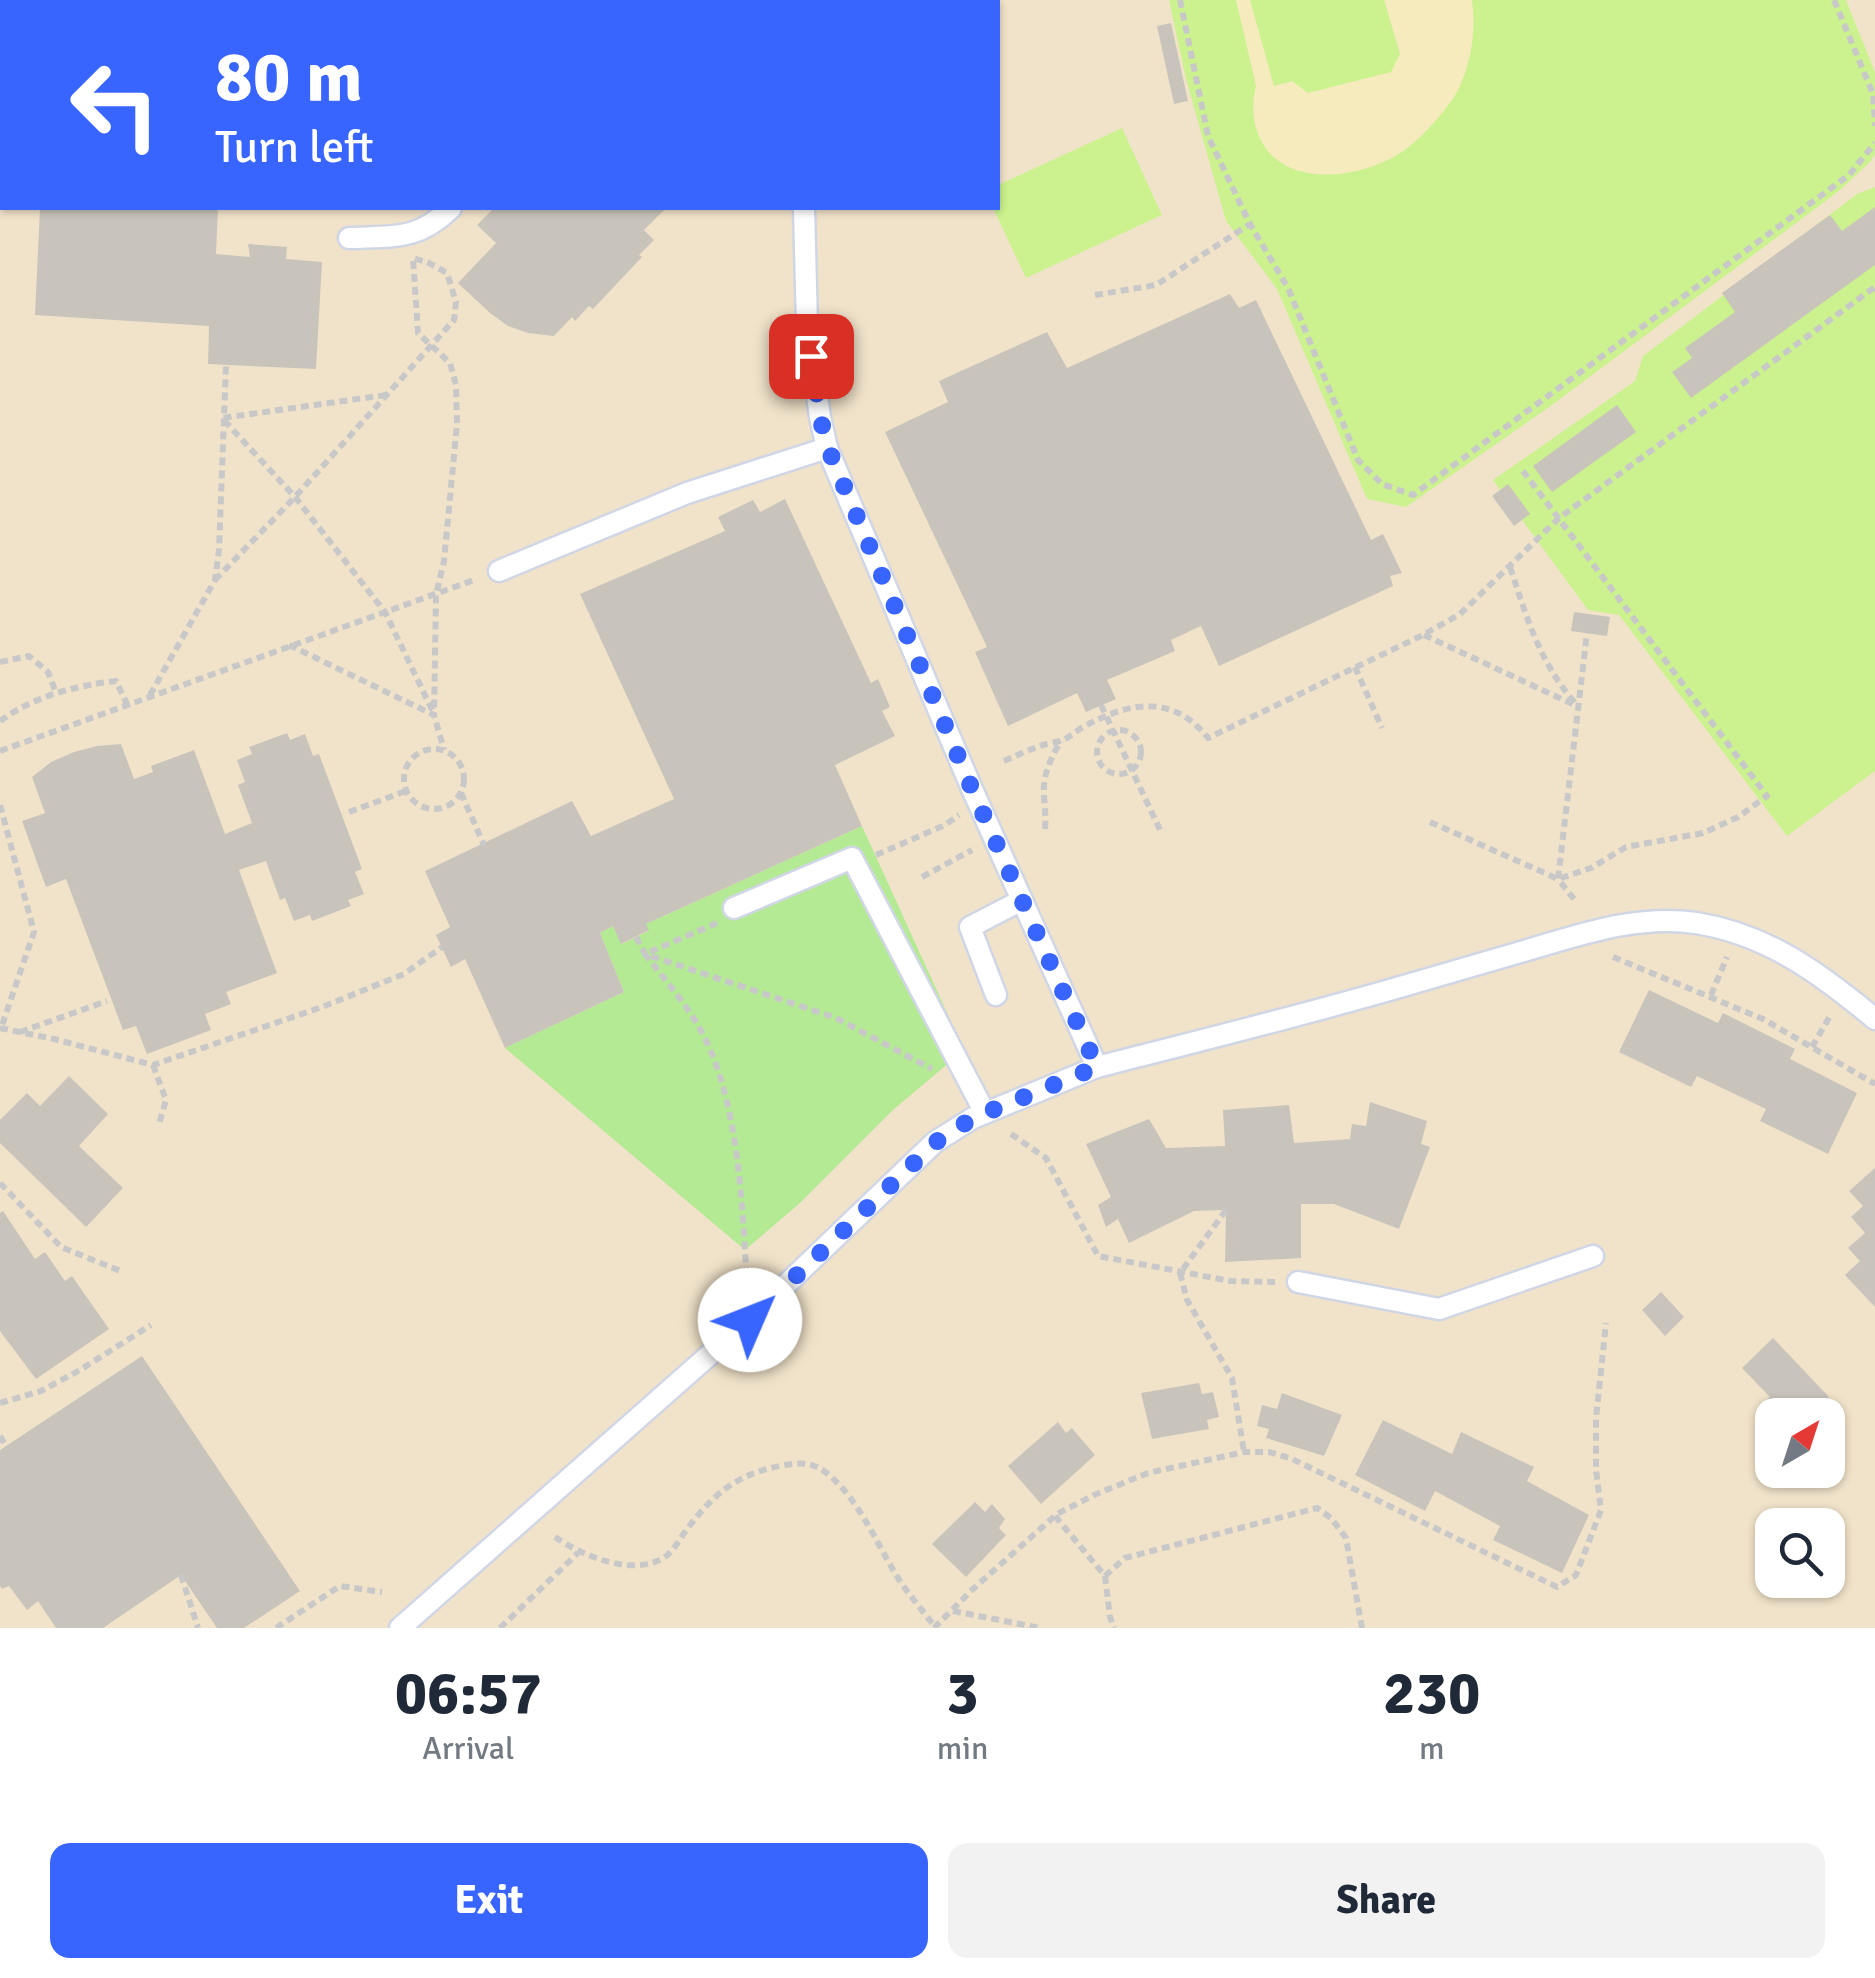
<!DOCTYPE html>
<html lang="en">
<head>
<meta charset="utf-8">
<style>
	body { margin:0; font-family:Signika,sans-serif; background:#f2f2f3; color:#1f2937; height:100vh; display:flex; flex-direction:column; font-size:38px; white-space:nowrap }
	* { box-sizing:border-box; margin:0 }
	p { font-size:32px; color:#747a83 }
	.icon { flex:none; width:55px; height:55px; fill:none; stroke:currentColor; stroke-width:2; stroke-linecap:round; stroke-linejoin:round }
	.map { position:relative; height:1628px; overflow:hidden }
	.side { display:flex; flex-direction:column; background:#fff; flex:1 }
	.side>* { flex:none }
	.guide { position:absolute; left:0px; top:0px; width:1000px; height:210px; box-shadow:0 2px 8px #0004; background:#3864ff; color:#fff; overflow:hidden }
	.needle { width:65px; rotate:39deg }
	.fabs { position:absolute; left:1755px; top:1398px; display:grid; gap:20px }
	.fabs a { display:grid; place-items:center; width:90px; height:90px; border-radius:20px; background:#fff; box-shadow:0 2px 8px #0004; font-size:50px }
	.pin { position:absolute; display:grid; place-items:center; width:85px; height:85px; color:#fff; margin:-42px; border-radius:20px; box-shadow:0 5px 15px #0006 }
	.me { position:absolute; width:110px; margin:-55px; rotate:46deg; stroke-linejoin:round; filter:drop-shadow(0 0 8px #0008) }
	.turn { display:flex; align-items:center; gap:35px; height:210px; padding:0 50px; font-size:45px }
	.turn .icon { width:130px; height:130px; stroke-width:2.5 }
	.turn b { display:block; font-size:70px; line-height:85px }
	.eta { display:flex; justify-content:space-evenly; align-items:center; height:170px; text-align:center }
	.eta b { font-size:60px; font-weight:700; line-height:70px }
	.button { display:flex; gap:20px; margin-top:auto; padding:20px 50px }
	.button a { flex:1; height:115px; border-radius:20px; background:#3864ff; color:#fff; font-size:40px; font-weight:700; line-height:115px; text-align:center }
	.button a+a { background:#f2f2f3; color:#1f2937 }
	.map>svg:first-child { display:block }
	.education { fill:#f1e3ca; fill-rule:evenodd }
	.green { fill:#b4ea94 }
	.sand { fill:#f6ebbc }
	.pitch { fill:#cbf28e }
	.building { fill:#c9c4bb }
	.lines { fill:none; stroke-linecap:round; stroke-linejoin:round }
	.lane-casing { stroke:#d1d6e5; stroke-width:25 }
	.path { stroke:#c8c8c8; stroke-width:6; stroke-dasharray:8 5; stroke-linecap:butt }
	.lane { stroke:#fff; stroke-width:20 }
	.route { stroke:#3864ff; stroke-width:18; stroke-dasharray:0 32.4 }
</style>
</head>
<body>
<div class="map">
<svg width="1875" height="1628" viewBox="0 0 1875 1628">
	<rect width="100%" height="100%" fill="#eee6dc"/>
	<path class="education" d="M0,0H1875V1628H0ZM2,2H998V208H2ZM1772,1415H1828V1470H1772ZM1772,1525H1828V1580H1772Z"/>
	<polygon class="green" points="862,826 964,1050 893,1110 800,1203 745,1250 505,1048 624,992 600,933 613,926 622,944 648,931 646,924"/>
	<path class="sand" d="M1236,0H1250L1274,86L1400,53L1384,0H1472C1476,30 1472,62 1458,90C1448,109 1420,140 1402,152C1359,180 1277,191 1257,131C1252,115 1252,102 1256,86Z"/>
	<g class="pitch">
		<path d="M1169,0H1236L1256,86C1252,102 1252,116 1257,131C1277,191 1359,180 1402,152C1420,140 1448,109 1458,90C1472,62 1476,30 1472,0H1846L1875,72V154L1871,161L1839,191L1552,405L1406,507L1367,499L1277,289L1226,221L1186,79Z"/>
		<polygon points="1250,0 1384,0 1400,54 1391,72 1308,93 1292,81 1274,86"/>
		<polygon points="1122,128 1162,215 1026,278 993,208 998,208 998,185"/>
		<polygon points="1875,187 1875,771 1787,836 1619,615 1588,610 1493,480 1635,381 1643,356 1857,194"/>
	</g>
	<g class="building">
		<polygon points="1171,23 1188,101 1174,104 1157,26"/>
		<polygon points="1875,207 1875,265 1691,398 1672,372 1692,358 1685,348 1735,312 1722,293 1830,215 1842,231"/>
		<polygon points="40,208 218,208 216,254 250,257 248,244 287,247 286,259 322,262 316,369 208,364 209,326 35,315"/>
		<polygon points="494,208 666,208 644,230 654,240 639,255 642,257 593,309 589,306 575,321 572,317 554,336 528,333 508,326 490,313 458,283 496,243 477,225"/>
		<polygon points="1230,294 1239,308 1256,300 1371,540 1383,534 1402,573 1390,576 1393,586 1219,666 1201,626 1171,640 1175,651 1107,680 1116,699 1086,712 1077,693 1008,726 975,652 987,647 885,432 948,402 939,381 1047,332 1067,368"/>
		<polygon points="1617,405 1636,432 1552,492 1533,466"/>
		<polygon points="1508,484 1530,514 1514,526 1492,496"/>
		<polygon points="785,499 871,683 878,679 890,707 882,711 895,736 835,765 862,826 646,924 649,930 621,944 613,926 600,933 624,992 505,1048 465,959 451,967 436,935 450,927 425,871 572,801 591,836 674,799 580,594 725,531 718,517 753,500 760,512"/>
		<polygon points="1574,612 1610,617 1607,636 1571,631"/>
		<polygon points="287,733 290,740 305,734 313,756 319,754 362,869 355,872 364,894 348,900 351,906 312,921 310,915 294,921 285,898 280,900 266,861 239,870 277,973 226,992 231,1004 205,1014 211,1030 147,1054 136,1026 123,1030 66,879 46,887 22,821 45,813 32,777 51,762 74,752 97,746 121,744 134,779 153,772 151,766 194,750 225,834 252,823 238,785 245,782 237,760 252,754 249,747"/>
		<polygon points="1649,990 1718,1023 1723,1013 1795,1049 1790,1059 1857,1093 1828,1154 1760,1121 1766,1109 1697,1076 1691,1087 1619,1052"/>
		<polygon points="69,1076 108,1114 79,1146 123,1188 86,1227 0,1143 0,1120 27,1093 40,1106"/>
		<polygon points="1370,1102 1427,1121 1421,1144 1430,1147 1399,1229 1334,1204 1301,1204 1301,1258 1225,1262 1226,1210 1194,1211 1129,1243 1118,1219 1106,1227 1098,1205 1111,1197 1086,1144 1149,1119 1166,1148 1225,1146 1223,1110 1289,1105 1294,1143 1350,1139 1352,1124 1366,1126"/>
		<polygon points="1875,1168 1875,1307 1845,1275 1860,1261 1848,1248 1865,1233 1851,1217 1863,1206 1849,1191"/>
		<polygon points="3,1211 35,1259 45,1252 65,1281 72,1276 109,1329 36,1379 0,1331 0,1213"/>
		<polygon points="1661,1292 1684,1317 1665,1336 1642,1310"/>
		<polygon points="1773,1338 1829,1397 1810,1415 1786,1415 1784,1412 1775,1415 1763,1403 1770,1397 1742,1368"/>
		<polygon points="142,1356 300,1591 244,1628 217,1628 181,1575 103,1628 56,1628 38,1601 27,1610 9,1586 2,1589 0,1586 0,1450"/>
		<polygon points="1199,1383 1202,1394 1213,1392 1219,1417 1207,1420 1209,1429 1152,1439 1141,1393"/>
		<polygon points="1282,1393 1342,1415 1324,1456 1266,1438 1269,1429 1257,1426 1262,1405 1277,1409"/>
		<polygon points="1383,1420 1452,1454 1461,1432 1534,1467 1527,1481 1589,1515 1562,1573 1493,1540 1500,1526 1435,1491 1425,1511 1355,1475"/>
		<polygon points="1058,1422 1066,1433 1072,1428 1095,1455 1041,1504 1008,1466"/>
		<polygon points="975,1502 985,1512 992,1504 1005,1519 999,1528 1006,1535 966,1577 932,1544"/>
	</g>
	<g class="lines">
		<defs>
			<g id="lane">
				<polyline points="744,0 746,2"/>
				<polyline points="654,2 657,0"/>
				<path d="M349,238C394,236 417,241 451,208"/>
				<polyline points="499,571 687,493 827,448"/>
				<polyline points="734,908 852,858 985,1113"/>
				<polyline points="996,995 970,927 1022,900"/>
				<path d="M1097,1067C1199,1041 1300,1016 1400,987C1441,975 1483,963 1524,951C1579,935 1638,914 1696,923C1767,934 1821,974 1875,1019"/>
				<polyline points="1298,1282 1439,1309 1593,1256"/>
				<polyline points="400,1628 749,1320 935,1142 973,1118 1097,1067 972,789 827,448 820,417 807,326 804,208"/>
			</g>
		</defs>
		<use href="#lane" class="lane-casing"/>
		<g class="path">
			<polyline points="1180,0 1208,136 1250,224 1288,288 1358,460 1382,484 1413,495 1849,175 1875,143"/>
			<polyline points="1834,0 1873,94 1875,126"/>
			<polyline points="1095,295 1156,285 1250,224"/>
			<polyline points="386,395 222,418 295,497 385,612 434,714"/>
			<path d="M1510,567C1527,618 1539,661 1575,703"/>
			<polyline points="215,580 295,497 454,320 456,302 447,273 429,263 413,258 418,333 450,363 456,385 457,424 444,561 436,595 434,715"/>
			<polyline points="1424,635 1579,707"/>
			<polyline points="289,645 434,715 444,750"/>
			<polyline points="0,662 29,656 48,672 56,693"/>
			<polyline points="1355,667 1382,728"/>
			<polyline points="150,695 215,580 219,550 226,365"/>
			<polyline points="1101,705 1162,834"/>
			<path d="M0,721C35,696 74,686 116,681L127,704"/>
			<circle cx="1119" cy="752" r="22"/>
			<circle cx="434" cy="779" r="30"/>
			<polyline points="0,751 474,580"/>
			<path d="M1004,761C1016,756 1028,750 1040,746C1047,743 1056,743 1063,740C1070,737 1076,731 1083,727C1129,702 1172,693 1208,738L1423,635L1460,614L1559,518L1875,287"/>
			<polyline points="461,793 484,845"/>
			<polyline points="0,805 34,932 0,1031"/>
			<polyline points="349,812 406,791"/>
			<polyline points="1430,822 1558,879 1591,868 1626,847 1703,833 1738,817 1767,796 1523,471"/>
			<path d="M1045,829C1046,817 1045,808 1044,796C1042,777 1051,757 1061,741"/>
			<polyline points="876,855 945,825 959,815"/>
			<polyline points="922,877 972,850"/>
			<polyline points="1574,899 1558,879 1587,633"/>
			<path d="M717,923L645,954C662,976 681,998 696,1022C739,1092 742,1203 747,1284"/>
			<polyline points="636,937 645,954 836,1018 932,1069"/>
			<polyline points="1613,957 1763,1019 1875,1084"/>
			<polyline points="1711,995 1727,957"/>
			<polyline points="0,1028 54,1039 153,1065 322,1007 404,974 442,947"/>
			<polyline points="20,1032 107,1001"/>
			<polyline points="1812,1047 1830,1016"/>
			<polyline points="153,1065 166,1100 159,1124"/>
			<polyline points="1011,1134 1046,1158 1098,1256 1230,1281 1275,1282"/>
			<polyline points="0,1183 61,1247 123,1272"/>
			<polyline points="1226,1210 1180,1273 1187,1300 1232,1378 1244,1452"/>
			<polyline points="0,1403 41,1391 80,1370 151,1325"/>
			<polyline points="0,1436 6,1446"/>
			<polyline points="1055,1516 1105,1576 1110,1617 1114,1628"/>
			<path d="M555,1537C581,1555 632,1577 663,1558C673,1553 680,1538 687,1529C714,1494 735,1475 780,1466C796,1463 810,1461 824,1471C859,1498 875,1541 898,1578C909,1595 923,1611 935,1627"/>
			<polyline points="181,1575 198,1628"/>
			<polyline points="1105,1576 1125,1558 1317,1508 1331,1518 1346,1538 1362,1628"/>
			<polyline points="953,1611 1040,1628"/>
			<polyline points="276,1628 340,1586 382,1592"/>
			<polyline points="500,1628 578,1553"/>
			<polyline points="934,1628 973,1589 1057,1514 1094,1495 1148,1473 1244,1452 1269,1452 1290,1458 1557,1587 1576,1575 1601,1510 1596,1470 1596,1418 1606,1323"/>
		</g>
		<use href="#lane" class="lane"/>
	</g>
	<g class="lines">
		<polyline class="route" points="750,1320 936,1142 973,1118 1097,1067 972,789 828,448 820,417 811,356"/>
	</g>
</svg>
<div class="fabs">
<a><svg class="needle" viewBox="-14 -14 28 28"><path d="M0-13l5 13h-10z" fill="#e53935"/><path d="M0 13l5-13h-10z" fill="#747a83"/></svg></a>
<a><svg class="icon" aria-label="search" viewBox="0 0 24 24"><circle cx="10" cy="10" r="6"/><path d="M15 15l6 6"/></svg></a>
</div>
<div class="pin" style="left:811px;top:356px;background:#d93025"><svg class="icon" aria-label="arrive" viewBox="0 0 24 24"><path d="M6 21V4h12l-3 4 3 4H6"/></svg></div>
<svg class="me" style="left:750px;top:1320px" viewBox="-20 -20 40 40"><circle r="19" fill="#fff"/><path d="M0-13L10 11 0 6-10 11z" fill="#3864ff"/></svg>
<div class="guide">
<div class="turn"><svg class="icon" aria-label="left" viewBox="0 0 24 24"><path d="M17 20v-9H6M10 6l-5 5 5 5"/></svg><div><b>80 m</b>Turn left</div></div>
</div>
</div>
<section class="side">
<div class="eta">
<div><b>06:57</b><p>Arrival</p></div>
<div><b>3</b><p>min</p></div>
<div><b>230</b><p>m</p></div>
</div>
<div class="button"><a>Exit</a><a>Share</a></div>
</section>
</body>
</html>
